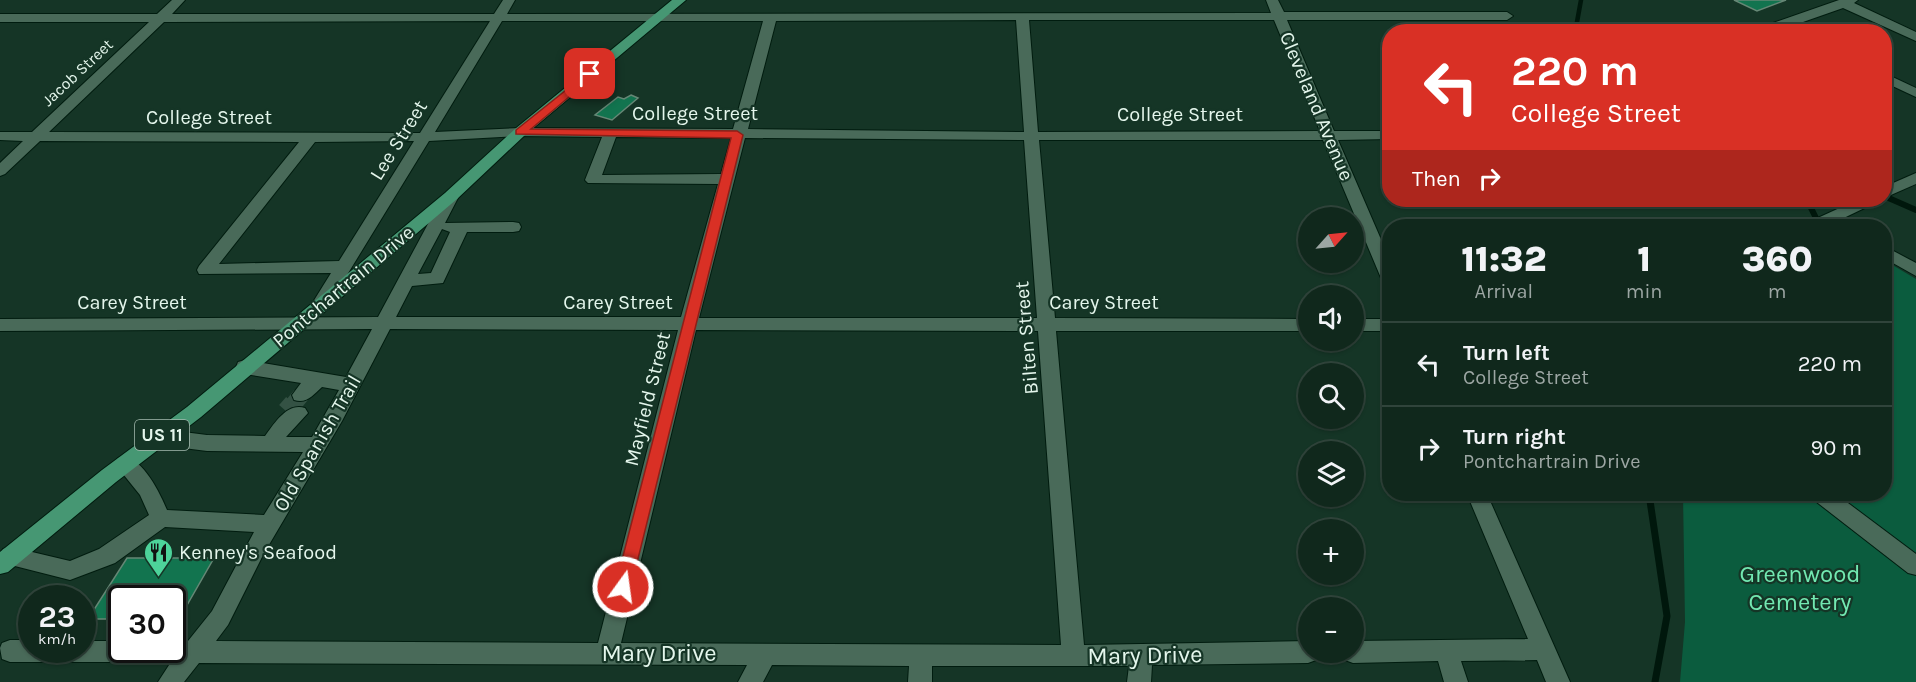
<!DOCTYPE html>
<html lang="en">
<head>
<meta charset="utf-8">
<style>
	body { margin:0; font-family:Karla,sans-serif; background:#1e3429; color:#f1f3f6; height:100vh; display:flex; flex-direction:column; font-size:22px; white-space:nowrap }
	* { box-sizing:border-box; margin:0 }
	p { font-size:20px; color:#9ca6a3 }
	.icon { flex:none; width:33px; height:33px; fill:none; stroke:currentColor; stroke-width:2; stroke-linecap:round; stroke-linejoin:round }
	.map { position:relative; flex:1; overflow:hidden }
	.side { position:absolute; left:1382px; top:219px; width:510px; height:282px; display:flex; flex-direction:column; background:#10281c; border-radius:24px; box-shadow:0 2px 4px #0004,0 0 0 2px #30443b }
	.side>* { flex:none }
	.guide { position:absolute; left:1382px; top:24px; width:510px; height:183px; border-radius:24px; box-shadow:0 2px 4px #0004,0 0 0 2px #30443b; background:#d93025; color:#fff; overflow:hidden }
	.needle { width:39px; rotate:63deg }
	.fabs { position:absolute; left:1298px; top:207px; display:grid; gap:12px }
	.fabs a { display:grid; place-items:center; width:66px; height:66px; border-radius:50%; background:#10281c; box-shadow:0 2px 4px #0004,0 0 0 2px #30443b; font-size:30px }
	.speed { position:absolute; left:18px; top:585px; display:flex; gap:12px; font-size:30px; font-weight:700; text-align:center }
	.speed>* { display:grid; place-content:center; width:78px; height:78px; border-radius:50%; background:#10281c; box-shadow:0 2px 4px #0004,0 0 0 2px #30443b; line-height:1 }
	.speed small { font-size:15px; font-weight:400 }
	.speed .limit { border:3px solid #111; border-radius:9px; background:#fff; color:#111 }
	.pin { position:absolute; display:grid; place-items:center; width:51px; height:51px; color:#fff; margin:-26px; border-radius:12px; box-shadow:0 3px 9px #0006 }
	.me { position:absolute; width:66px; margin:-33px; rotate:14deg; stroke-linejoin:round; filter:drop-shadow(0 0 4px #0008) }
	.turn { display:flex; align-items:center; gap:21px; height:126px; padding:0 30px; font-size:27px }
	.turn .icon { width:78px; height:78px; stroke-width:2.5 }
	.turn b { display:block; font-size:42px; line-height:51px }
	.then { display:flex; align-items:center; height:57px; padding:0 30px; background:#0003; gap:12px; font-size:22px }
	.eta { display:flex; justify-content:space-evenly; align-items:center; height:102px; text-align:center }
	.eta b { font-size:36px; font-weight:800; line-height:42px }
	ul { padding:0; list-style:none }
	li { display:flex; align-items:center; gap:18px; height:84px; padding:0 30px; border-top:2px solid #30443b }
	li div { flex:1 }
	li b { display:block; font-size:22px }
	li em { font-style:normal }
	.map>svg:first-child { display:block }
	.green { fill:#0b5c3e }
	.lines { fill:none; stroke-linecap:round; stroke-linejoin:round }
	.stream-far2 { stroke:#00170c; stroke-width:4.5 }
	.stream-far1 { stroke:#00170c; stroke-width:6 }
	.stream { stroke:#00170c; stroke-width:7 }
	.building { fill:#12744f; stroke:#658775; stroke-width:1.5 }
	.minor-tunnel-far1 { stroke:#345244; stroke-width:17; stroke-dasharray:17 8; stroke-linecap:butt }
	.minor-tunnel { stroke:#345244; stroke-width:21; stroke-dasharray:21 10; stroke-linecap:butt }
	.minor-casing { stroke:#001c0f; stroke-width:2 }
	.major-casing { stroke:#001c0f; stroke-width:2 }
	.minor { fill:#496a59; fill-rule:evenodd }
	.major { fill:#469773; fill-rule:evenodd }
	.route { fill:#d93025; stroke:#8d1f18; stroke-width:1.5 }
	.labels { text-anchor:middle; stroke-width:4.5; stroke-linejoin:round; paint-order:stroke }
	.far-street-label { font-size:16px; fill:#e4f6ec; stroke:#153526 }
	.shield { fill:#153526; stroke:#a6bcb1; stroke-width:1.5 }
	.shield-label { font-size:18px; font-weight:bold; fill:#e4f6ec }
	.street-label { font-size:20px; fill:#e4f6ec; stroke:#153526 }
	.poi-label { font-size:20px; fill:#e4f6ec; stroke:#153526; text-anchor:start }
	.near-park-label { font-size:24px; fill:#72e8b1; stroke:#153526 }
	.near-street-label { font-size:24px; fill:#e4f6ec; stroke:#153526 }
</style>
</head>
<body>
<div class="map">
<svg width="1916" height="682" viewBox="0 0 1916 682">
	<rect width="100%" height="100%" fill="#153526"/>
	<polygon class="green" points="1884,260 1916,279 1916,682 1680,682 1685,622 1683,494 1884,494"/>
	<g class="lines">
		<polyline class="stream-far2" points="1579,32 1577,22 1581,0"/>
		<g class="stream-far1">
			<polyline points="1884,196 1916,210"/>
			<polyline points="1807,200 1820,226"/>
		</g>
		<polyline class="stream" points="1649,494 1667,616 1655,682"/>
	</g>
	<g class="building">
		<polygon points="1734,0 1786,0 1757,11"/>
		<polygon points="631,95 638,98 612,120 595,115 618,97 624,99"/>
		<polygon points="127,558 214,558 179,619 172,619 172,598 122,598 122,619 88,619"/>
	</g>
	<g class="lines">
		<polyline class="minor-tunnel-far1" points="293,405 301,395"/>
		<polyline class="minor-tunnel" points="287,412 294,404"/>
		<defs>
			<g id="minor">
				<path d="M172,0H185L172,14H494L503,0H515L507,14L1271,13L1266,0H1278L1284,12H1507L1513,16L1507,20H1287L1334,131H1389V139L1338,140L1389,258V284L1383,282L1381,278L1323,140H1039L1055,318L1308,319V331H1056L1084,645L1308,641V652H1319L1316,660L1308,663L1152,665L1151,682H1127L1129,666H932V682H908L909,666L772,665L763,682H738L747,665L199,663L184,682H158L171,662H10L2,659L0,648L2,643L10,640H32V650H82V641H122V650H172V641H188L212,611L254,532L165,527L115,563L70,580L3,563L0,556L3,549L11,547L70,561L99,549L149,515L140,495L115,464L118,458C140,451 160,493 167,510L264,515L303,452L207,451L160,445L153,442L150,437L153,432L160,429L207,435L265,436C274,424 287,402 305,408L308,413L286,437H312L339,390L322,387C313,395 307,404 294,400L292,395L301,383L245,374L238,372L236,367L238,362L245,360L346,377L372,329L0,331V319L378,317L443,196L451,191L459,196L445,223L513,222L519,223L521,227L519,231L513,232H467L443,283L412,286L396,317H681L718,184L588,183L585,180L602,137L520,136L429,141L328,306H316L313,302L331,273L199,274L197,270L199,266L299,142L40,141L5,174L0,176V163L23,141L0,140V132H32L149,22H0V14H157ZM1016,20L1024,132L748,129L776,21ZM1029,20H1274L1320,131L1038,132ZM490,21L420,133L49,132L164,22ZM502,21H763L733,129L520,128L435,132ZM616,137L731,138L721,174L602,175ZM745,138L1024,140L1037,318H699ZM414,141L339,261L219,264L315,142ZM442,229L450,232L431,273L418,274ZM390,329L678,330L598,643L216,641L228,625L263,555L342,421ZM696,330L1038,331L1061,645L621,643Z"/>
				<polygon points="1839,0 1858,0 1854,3 1916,32 1916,41 1843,8 1783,29 1778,30 1772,26 1773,23"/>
				<polygon points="1884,73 1916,88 1916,97 1884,82"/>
				<polygon points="1916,173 1916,184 1884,198 1884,187"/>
				<polygon points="1857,200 1877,200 1875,203 1827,226 1807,226 1809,222"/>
				<polygon points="1884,246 1916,263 1916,276 1884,258"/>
				<rect x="1353" y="319" width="36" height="12"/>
				<polygon points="1467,494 1487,494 1570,682 1546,682 1537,660 1461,661 1468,682 1444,682 1438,661 1353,663 1345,660 1342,652 1353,652 1353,641 1528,639"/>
				<polygon points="1811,494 1836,494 1916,554 1916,575 1908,573 1814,500"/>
			</g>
			<polygon id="major" points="672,0 686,0 525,135 457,199 201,417 116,482 8,572 0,574 0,552 102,470 187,407 445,193 515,129"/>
		</defs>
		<use href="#minor" class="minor-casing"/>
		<use href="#major" class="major-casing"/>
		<use href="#minor" class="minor"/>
		<use href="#major" class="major"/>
	</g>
	<polygon class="route" points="590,71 596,74 594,76 531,129 737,131 743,135 631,587 629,592 623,594 617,592 615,587 731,138 516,134 516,130"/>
	<defs>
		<symbol id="restaurant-pin" viewBox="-11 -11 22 30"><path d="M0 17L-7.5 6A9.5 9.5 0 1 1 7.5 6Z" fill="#4dd39a" stroke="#153526"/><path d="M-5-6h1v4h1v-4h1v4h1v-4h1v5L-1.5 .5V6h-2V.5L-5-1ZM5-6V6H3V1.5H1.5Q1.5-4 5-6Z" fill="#111"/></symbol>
	</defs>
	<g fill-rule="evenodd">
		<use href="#restaurant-pin" x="142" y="536" width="33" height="45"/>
	</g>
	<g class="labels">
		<g class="far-street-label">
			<text transform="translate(77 72) rotate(-43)" y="6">Jacob Street</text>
		</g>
		<rect class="shield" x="135" y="420" width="54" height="30" rx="4.5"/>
		<g class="shield-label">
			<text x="162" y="441">US 11</text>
		</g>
		<g class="street-label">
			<text transform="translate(1317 106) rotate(67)" y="7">Cleveland Avenue</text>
			<text x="695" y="120">College Street</text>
			<text x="1180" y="121">College Street</text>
			<text x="209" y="124">College Street</text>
			<text transform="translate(398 140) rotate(-58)" y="7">Lee Street</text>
			<text transform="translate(343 286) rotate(-40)" y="7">Pontchartrain Drive</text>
			<text x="132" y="309">Carey Street</text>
			<text x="618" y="309">Carey Street</text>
			<text x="1104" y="309">Carey Street</text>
			<text transform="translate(1026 338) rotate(-95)" y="7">Bilten Street</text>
			<text transform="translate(647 399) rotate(-76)" y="7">Mayfield Street</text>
			<text transform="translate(317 443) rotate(-60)" y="7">Old Spanish Trail</text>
		</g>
		<g class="poi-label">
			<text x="179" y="559">Kenney's Seafood</text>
		</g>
		<g class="near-park-label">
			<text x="1800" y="582">Greenwood<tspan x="1800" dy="28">Cemetery</tspan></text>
		</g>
		<g class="near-street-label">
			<text x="659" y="661">Mary Drive</text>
			<text transform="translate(1145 655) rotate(-1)" y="8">Mary Drive</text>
		</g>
	</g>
</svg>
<div class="fabs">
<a><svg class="needle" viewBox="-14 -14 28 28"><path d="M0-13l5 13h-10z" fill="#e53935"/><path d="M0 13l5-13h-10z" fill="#9ca6a3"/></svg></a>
<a><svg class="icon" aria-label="sound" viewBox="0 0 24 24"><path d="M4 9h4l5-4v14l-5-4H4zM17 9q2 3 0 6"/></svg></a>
<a><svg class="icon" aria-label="search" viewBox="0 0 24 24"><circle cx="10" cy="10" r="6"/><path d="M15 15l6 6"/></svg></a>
<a><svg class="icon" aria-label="layers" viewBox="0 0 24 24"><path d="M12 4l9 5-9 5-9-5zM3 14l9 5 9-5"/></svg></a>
<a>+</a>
<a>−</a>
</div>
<div class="speed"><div>23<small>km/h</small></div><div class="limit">30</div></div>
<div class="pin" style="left:590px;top:74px;background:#d93025"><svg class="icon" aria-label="arrive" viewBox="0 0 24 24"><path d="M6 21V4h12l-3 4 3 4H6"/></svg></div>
<svg class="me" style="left:623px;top:587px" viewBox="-20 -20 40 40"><circle r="17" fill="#d93025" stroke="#fff" stroke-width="3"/><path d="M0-11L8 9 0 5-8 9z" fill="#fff"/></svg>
<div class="guide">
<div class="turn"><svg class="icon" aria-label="left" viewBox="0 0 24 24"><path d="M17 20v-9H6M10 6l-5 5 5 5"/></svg><div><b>220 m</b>College Street</div></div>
<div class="then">Then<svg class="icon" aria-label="right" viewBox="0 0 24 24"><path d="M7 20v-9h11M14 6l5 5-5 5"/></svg></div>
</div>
<section class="side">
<div class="eta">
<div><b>11:32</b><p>Arrival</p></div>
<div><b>1</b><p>min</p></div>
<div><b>360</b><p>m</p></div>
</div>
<ul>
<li><svg class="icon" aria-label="left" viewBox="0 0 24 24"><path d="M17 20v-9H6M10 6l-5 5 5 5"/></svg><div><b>Turn left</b><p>College Street</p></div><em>220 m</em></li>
<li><svg class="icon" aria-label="right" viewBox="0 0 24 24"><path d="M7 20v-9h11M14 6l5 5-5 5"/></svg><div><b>Turn right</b><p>Pontchartrain Drive</p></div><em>90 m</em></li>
</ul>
</section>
</div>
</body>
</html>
